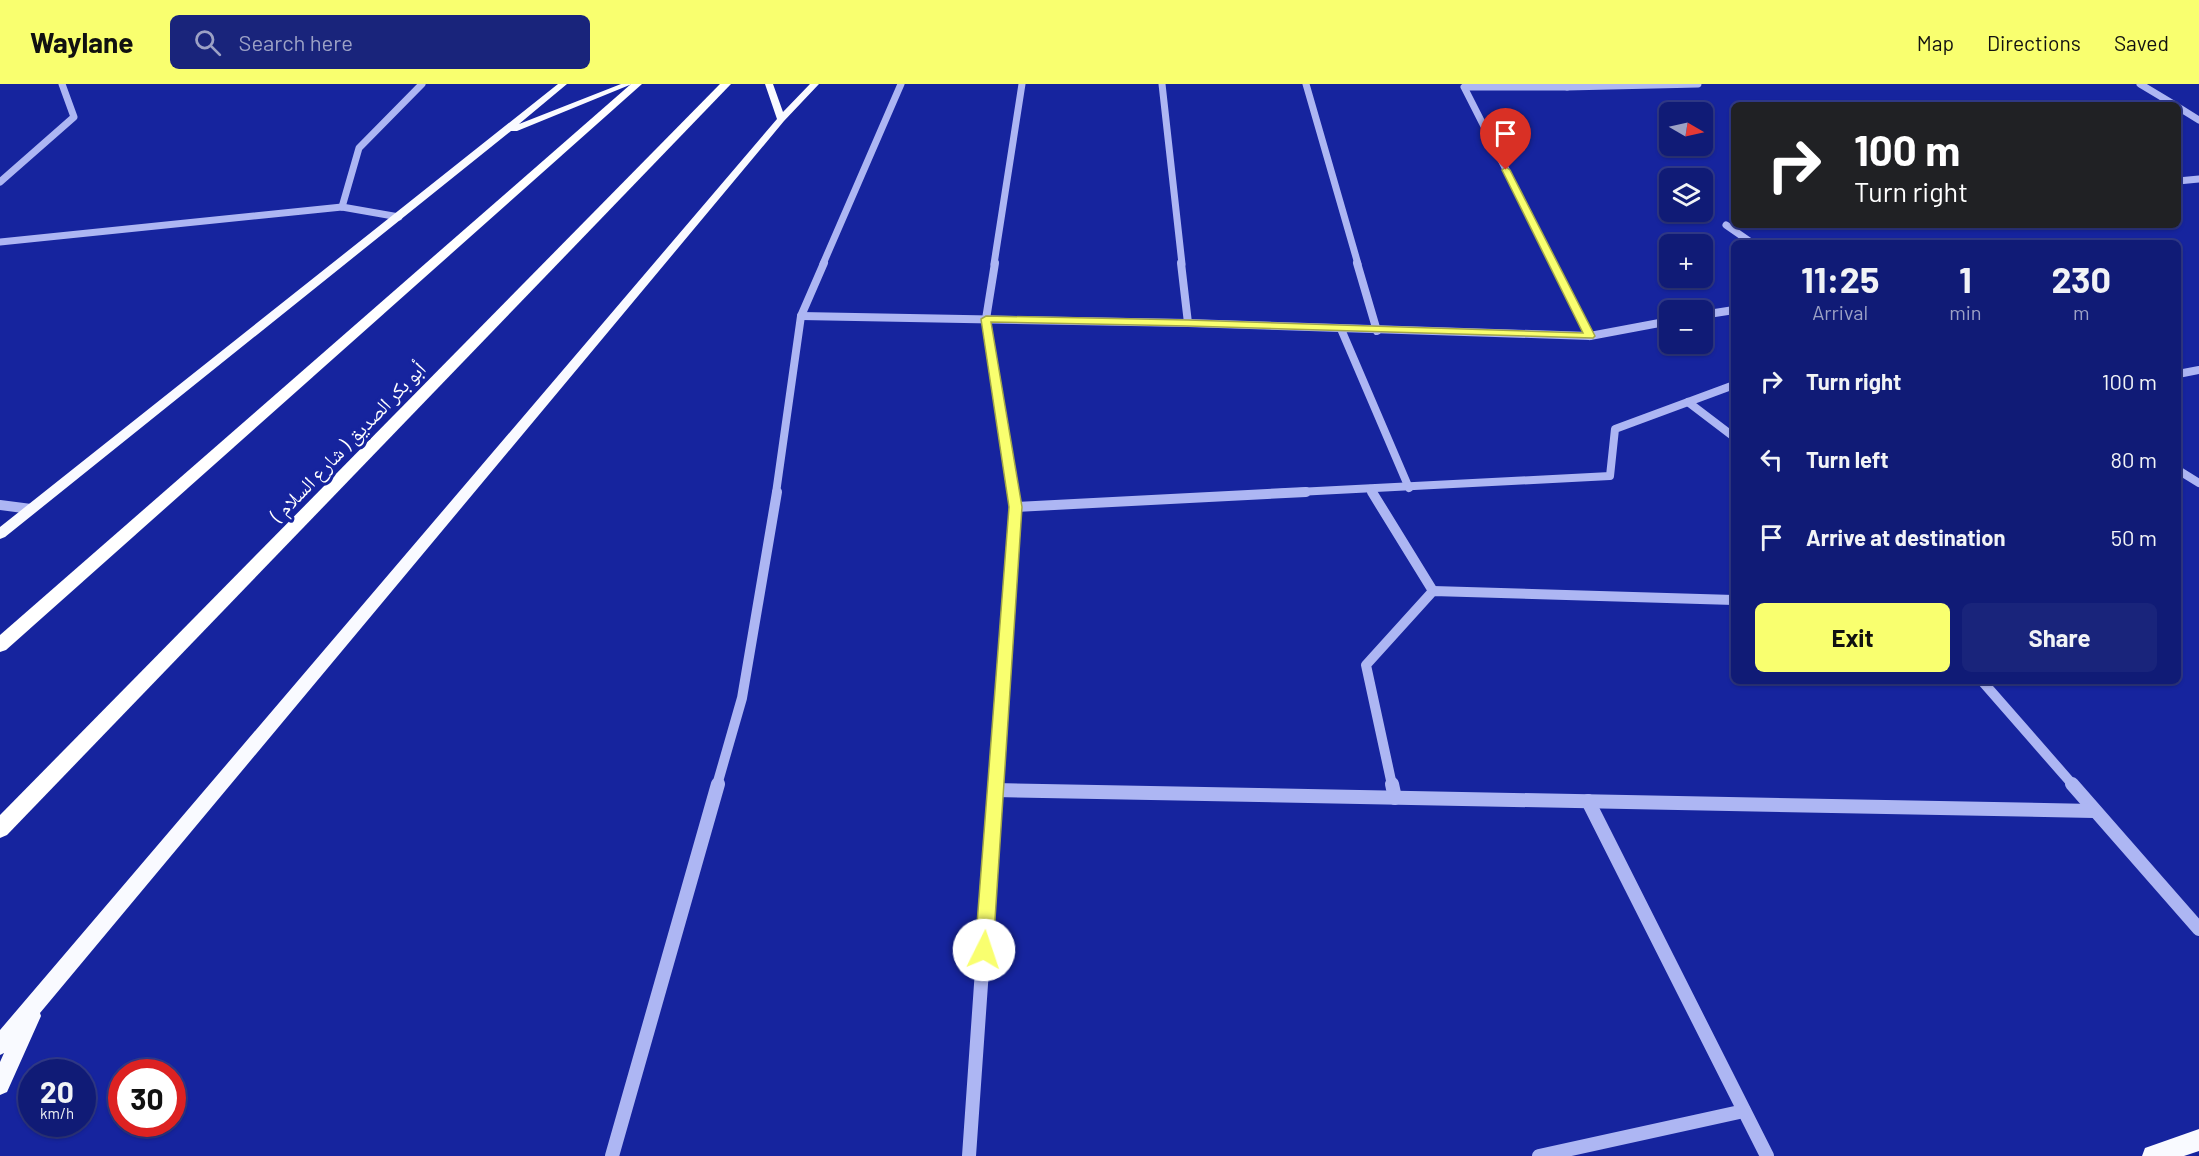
<!DOCTYPE html>
<html lang="en">
<head>
<meta charset="utf-8">
<style>
	body { margin:0; font-family:Barlow,"Noto Naskh Arabic",sans-serif; background:#19247b; color:#f1f3f6; height:100vh; display:flex; flex-direction:column; font-size:22px; white-space:nowrap }
	* { box-sizing:border-box; margin:0 }
	p { font-size:20px; color:#9ca1c5 }
	.icon { flex:none; width:33px; height:33px; fill:none; stroke:currentColor; stroke-width:2; stroke-linecap:round; stroke-linejoin:round }
	.map { position:relative; flex:1; overflow:hidden }
	.panel { position:absolute; left:1731px; top:156px; width:450px; height:444px; display:flex; flex-direction:column; background:#101b76; border-radius:9px; box-shadow:0 2px 4px #0004,0 0 0 2px #303988 }
	.panel>* { flex:none }
	.hud { position:absolute; left:1731px; top:18px; width:450px; height:126px; border-radius:9px; box-shadow:0 2px 4px #0004,0 0 0 2px #303988; background:#202124; color:#fff; overflow:hidden }
	.needle { width:39px; rotate:99deg }
	.fabs { position:absolute; left:1659px; top:18px; display:grid; gap:12px }
	.fabs a { display:grid; place-items:center; width:54px; height:54px; border-radius:9px; background:#101b76; box-shadow:0 2px 4px #0004,0 0 0 2px #303988; font-size:30px }
	.speed { position:absolute; left:18px; top:975px; display:flex; gap:12px; font-size:30px; font-weight:700; text-align:center }
	.speed>* { display:grid; place-content:center; width:78px; height:78px; border-radius:50%; background:#101b76; box-shadow:0 2px 4px #0004,0 0 0 2px #303988; line-height:1 }
	.speed small { font-size:15px; font-weight:400 }
	.speed .limit { border:9px solid #d22; background:#fff; color:#111 }
	.pin { position:absolute; display:grid; place-items:center; width:51px; height:51px; color:#fff; margin:-62px -26px; border-radius:50% 50% 50% 0; rotate:-45deg; box-shadow:0 0 6px #0007 }
	.pin .icon { rotate:45deg }
	.me { position:absolute; width:66px; margin:-33px; rotate:4deg; stroke-linejoin:round; filter:drop-shadow(0 0 4px #0008) }
	.turn { display:flex; align-items:center; gap:21px; height:126px; padding:0 24px; font-size:27px }
	.turn .icon { width:78px; height:78px; stroke-width:2.5 }
	.turn b { display:block; font-size:42px; line-height:51px }
	.eta { display:flex; justify-content:space-evenly; align-items:center; height:102px; text-align:center }
	.eta b { font-size:36px; font-weight:700; line-height:42px }
	.cta { display:flex; gap:12px; margin-top:auto; padding:12px 24px }
	.cta a { flex:1; height:69px; border-radius:9px; background:#f9ff6f; color:#111; font-size:24px; font-weight:700; line-height:69px; text-align:center }
	.cta a+a { background:#19247b; color:#f1f3f6 }
	ul { padding:0; list-style:none }
	li { display:flex; align-items:center; gap:18px; height:78px; padding:0 24px }
	li div { flex:1 }
	li b { display:block; font-size:22px }
	li em { font-style:normal }
	header { display:flex; align-items:center; gap:36px; box-sizing:border-box; height:84px; padding:0 30px; background:#f9ff6f; color:#111 }
	header strong { font-size:28px }
	nav { display:flex; gap:33px; margin-inline-start:auto; font-size:21px }
	.search { width:420px; height:54px; background:#19247b; display:flex; align-items:center; gap:15px; box-sizing:border-box; padding:0 21px; border-radius:9px; color:#9ca1c5; font-size:22px }
	.map>svg:first-child { display:block }
	.lines { fill:none; stroke-linecap:round; stroke-linejoin:round }
	.minor-far3 { stroke:#adb6f3; stroke-width:7 }
	.minor-far2 { stroke:#adb6f3; stroke-width:8 }
	.minor-far1 { stroke:#adb6f3; stroke-width:10 }
	.minor { stroke:#adb6f3; stroke-width:14 }
	.major { fill:#f9faff; fill-rule:evenodd }
	.highway { fill:#fff; fill-rule:evenodd }
	.route { fill:#f9ff6f; stroke:#a2a648; stroke-width:1.5 }
	.labels { text-anchor:middle; stroke-width:6; stroke-linejoin:round; paint-order:stroke }
	.street-label { font-size:20px; fill:#fff; stroke:#16249e }
</style>
</head>
<body>
<header>
<strong>Waylane</strong>
<div class="search"><svg class="icon" aria-label="search" viewBox="0 0 24 24"><circle cx="10" cy="10" r="6"/><path d="M15 15l6 6"/></svg>Search here</div>
<nav><a>Map</a><a>Directions</a><a>Saved</a></nav>
</header>
<div class="map">
<svg width="2199" height="1072" viewBox="0 0 2199 1072">
	<rect width="100%" height="100%" fill="#16249e"/>
	<g class="lines">
		<g class="minor-far3">
			<polyline points="1162,0 1182,180"/>
			<polyline points="1306,0 1358,180"/>
			<polyline points="1564,0 1567,3 1698,0"/>
			<polyline points="2140,0 2175,21"/>
			<polyline points="2178,23 2199,36"/>
			<polyline points="2178,97 2199,95"/>
			<polyline points="0,98 74,33 62,0"/>
			<polyline points="342,123 359,64 422,0"/>
			<polyline points="1726,141 1752,159"/>
			<polyline points="0,158 342,123 399,133"/>
			<polyline points="823,180 901,0"/>
			<polyline points="994,180 1022,0"/>
			<polyline points="1554,180 1464,3 1567,3"/>
		</g>
		<g class="minor-far2">
			<polyline points="995,179 986,235 1013,409"/>
			<polyline points="1181,179 1188,239"/>
			<polyline points="1357,179 1377,247"/>
			<polyline points="1553,179 1590,252"/>
			<polyline points="1702,231 1734,226"/>
			<polyline points="801,232 1188,239 1590,252 1670,237"/>
			<polyline points="1341,245 1409,404"/>
			<polyline points="2178,290 2199,286"/>
			<polyline points="1688,318 1734,353"/>
			<polyline points="2178,386 2199,399"/>
			<polyline points="1370,405 1373,409"/>
			<polyline points="776,409 801,232 824,179"/>
			<polyline points="1278,409 1610,392 1615,345 1734,301"/>
		</g>
		<g class="minor-far1">
			<polyline points="1372,408 1433,507"/>
			<polyline points="0,421 31,425"/>
			<polyline points="1015,423 1306,408"/>
			<polyline points="1982,597 2073,701"/>
			<polyline points="717,701 742,614 777,408"/>
			<polyline points="995,701 1015,423 1013,408"/>
			<polyline points="1392,701 1366,581 1433,507 1734,516"/>
		</g>
		<g class="minor">
			<polyline points="1392,700 1395,714"/>
			<polyline points="2072,700 2199,845"/>
			<polyline points="995,706 2094,727"/>
			<polyline points="1588,717 1767,1072"/>
			<polyline points="612,1072 718,700"/>
			<polyline points="969,1072 995,700"/>
			<polyline points="1539,1072 1744,1027"/>
		</g>
		<g class="major">
			<polygon points="558,0 567,0 519,40 621,0 632,0 517,47 511,47 5,453 0,455 0,443"/>
			<polygon points="765,0 773,0 783,28 810,0 819,0 784,37 40,929 41,932 7,1008 0,1011 0,978 4,969 0,971 0,946 777,35"/>
			<polygon points="2199,1045 2199,1067 2184,1072 2142,1072 2145,1064"/>
		</g>
		<g class="highway">
			<polygon points="631,0 642,0 6,566 0,568 0,551"/>
			<polygon points="720,0 731,0 7,751 0,754 0,731"/>
		</g>
	</g>
	<polygon class="route" points="1506,83 1510,86 1595,252 1593,254 1188,242 991,238 1022,423 993,866 990,872 984,874 978,872 975,866 1009,423 981,235 986,232 1188,236 1583,249 1502,86"/>
	<g class="labels">
		<g class="street-label">
			<text transform="translate(348 358) rotate(-46)" y="7">( شارع السلام ) أبو بكر الصديق</text>
		</g>
	</g>
</svg>
<div class="fabs">
<a><svg class="needle" viewBox="-14 -14 28 28"><path d="M0-13l5 13h-10z" fill="#e53935"/><path d="M0 13l5-13h-10z" fill="#9ca1c5"/></svg></a>
<a><svg class="icon" aria-label="layers" viewBox="0 0 24 24"><path d="M12 4l9 5-9 5-9-5zM3 14l9 5 9-5"/></svg></a>
<a>+</a>
<a>−</a>
</div>
<div class="speed"><div>20<small>km/h</small></div><div class="limit">30</div></div>
<div class="pin" style="left:1506px;top:86px;background:#d93025"><svg class="icon" aria-label="arrive" viewBox="0 0 24 24"><path d="M6 21V4h12l-3 4 3 4H6"/></svg></div>
<svg class="me" style="left:984px;top:866px" viewBox="-20 -20 40 40"><circle r="19" fill="#fff"/><path d="M0-13L10 11 0 6-10 11z" fill="#f9ff6f"/></svg>
<div class="hud">
<div class="turn"><svg class="icon" aria-label="right" viewBox="0 0 24 24"><path d="M7 20v-9h11M14 6l5 5-5 5"/></svg><div><b>100 m</b>Turn right</div></div>
</div>
<section class="panel">
<div class="eta">
<div><b>11:25</b><p>Arrival</p></div>
<div><b>1</b><p>min</p></div>
<div><b>230</b><p>m</p></div>
</div>
<ul>
<li><svg class="icon" aria-label="right" viewBox="0 0 24 24"><path d="M7 20v-9h11M14 6l5 5-5 5"/></svg><div><b>Turn right</b></div><em>100 m</em></li>
<li><svg class="icon" aria-label="left" viewBox="0 0 24 24"><path d="M17 20v-9H6M10 6l-5 5 5 5"/></svg><div><b>Turn left</b></div><em>80 m</em></li>
<li><svg class="icon" aria-label="arrive" viewBox="0 0 24 24"><path d="M6 21V4h12l-3 4 3 4H6"/></svg><div><b>Arrive at destination</b></div><em>50 m</em></li>
</ul>
<div class="cta"><a>Exit</a><a>Share</a></div>
</section>
</div>
</body>
</html>
